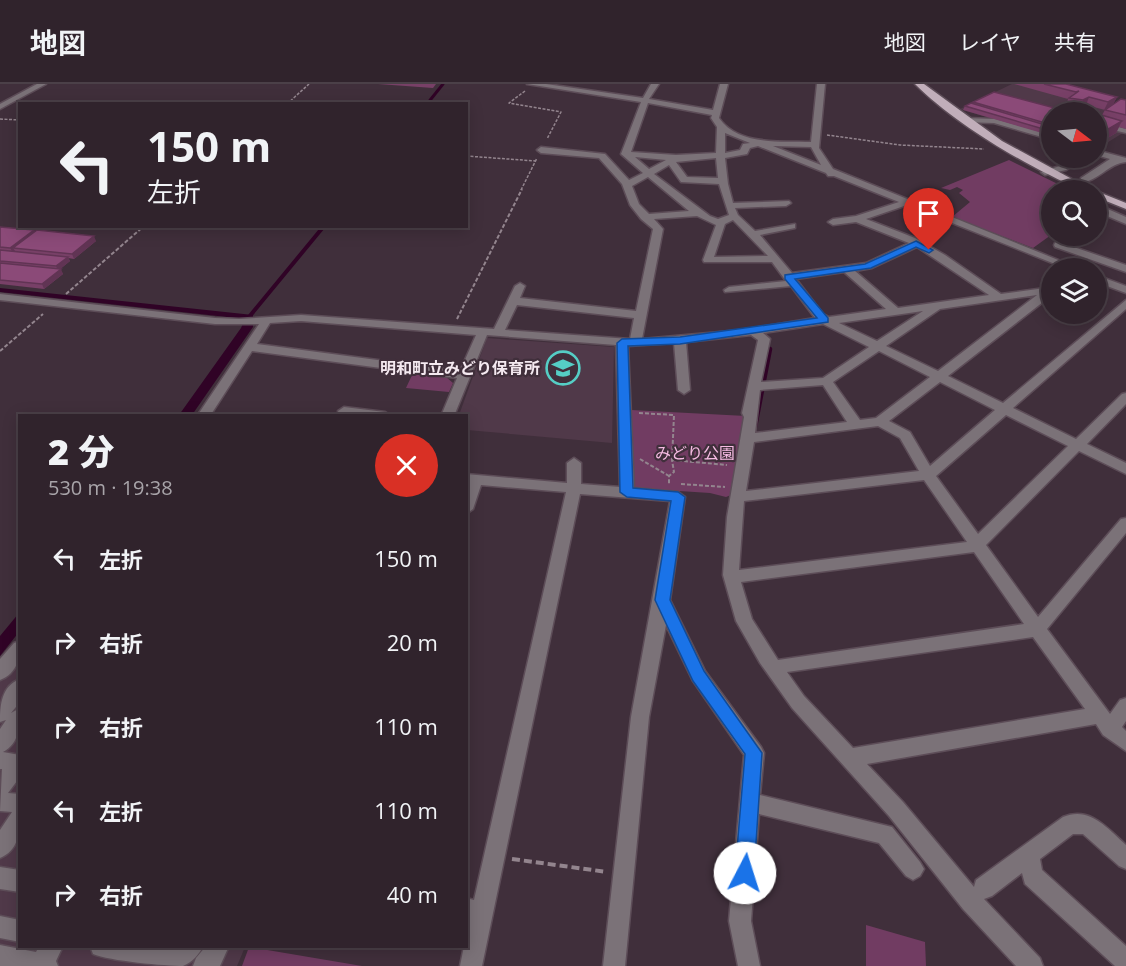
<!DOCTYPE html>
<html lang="ja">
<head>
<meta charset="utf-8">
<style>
	body { margin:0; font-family:"Open Sans","Noto Sans JP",sans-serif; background:#3c2f38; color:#f1f3f6; height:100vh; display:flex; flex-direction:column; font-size:22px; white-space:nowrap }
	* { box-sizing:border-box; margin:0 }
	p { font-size:20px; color:#a8a4a9 }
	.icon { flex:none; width:33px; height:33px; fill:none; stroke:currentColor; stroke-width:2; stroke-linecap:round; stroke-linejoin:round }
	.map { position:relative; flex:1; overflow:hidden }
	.drawer { position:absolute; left:18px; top:330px; width:450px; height:534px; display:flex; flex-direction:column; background:#30232c; border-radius:0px; box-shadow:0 3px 15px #0003,0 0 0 2px #4b4048 }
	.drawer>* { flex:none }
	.banner { position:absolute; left:18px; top:18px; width:450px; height:126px; border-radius:0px; box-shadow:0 3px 15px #0003,0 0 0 2px #4b4048; background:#30232c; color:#f1f3f6; overflow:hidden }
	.needle { width:39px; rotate:106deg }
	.controls { position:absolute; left:1041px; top:18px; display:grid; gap:12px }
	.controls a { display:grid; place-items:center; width:66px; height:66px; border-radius:50%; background:#30232c; box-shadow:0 3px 15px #0003,0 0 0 2px #4b4048; font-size:30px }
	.pin { position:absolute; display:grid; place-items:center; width:51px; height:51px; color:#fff; margin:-62px -26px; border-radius:50% 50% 50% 0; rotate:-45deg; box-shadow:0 0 6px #0007 }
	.pin .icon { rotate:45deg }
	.me { position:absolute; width:66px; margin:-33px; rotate:5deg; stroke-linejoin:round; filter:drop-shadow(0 0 4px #0008) }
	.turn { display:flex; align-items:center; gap:21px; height:126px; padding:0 30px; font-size:27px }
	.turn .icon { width:78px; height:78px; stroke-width:2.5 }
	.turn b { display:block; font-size:42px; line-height:51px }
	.round { display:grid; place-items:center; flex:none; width:63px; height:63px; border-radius:32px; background:#3c2f38 }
	.overview { display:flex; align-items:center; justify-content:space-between; height:102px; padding:0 30px }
	h1 { font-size:36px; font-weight:800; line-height:45px }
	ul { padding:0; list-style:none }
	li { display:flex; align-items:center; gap:18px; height:84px; padding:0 30px }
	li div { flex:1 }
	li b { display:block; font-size:22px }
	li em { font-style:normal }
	header { display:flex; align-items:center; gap:36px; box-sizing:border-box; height:84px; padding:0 30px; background:#30232c; border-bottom:2px solid #4b4048 }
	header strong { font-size:28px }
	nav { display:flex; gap:33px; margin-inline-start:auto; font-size:21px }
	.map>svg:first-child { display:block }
	.built { fill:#503949 }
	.green { fill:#713c62 }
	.water { fill:#300326 }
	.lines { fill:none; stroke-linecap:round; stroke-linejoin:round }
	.stream-far2 { stroke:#300326; stroke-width:3 }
	.stream-far1 { stroke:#300326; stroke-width:4 }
	.stream { stroke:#300326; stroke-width:4.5 }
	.minor-casing { stroke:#5d4d58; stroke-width:3 }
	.major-casing { stroke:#5d4d58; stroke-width:3 }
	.path-far2 { stroke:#93858e; stroke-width:1.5; stroke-dasharray:3 1.5; stroke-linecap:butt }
	.path-far1 { stroke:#93858e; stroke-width:2; stroke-dasharray:4 2; stroke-linecap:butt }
	.path { stroke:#93858e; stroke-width:4; stroke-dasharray:8 4; stroke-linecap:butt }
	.minor { fill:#7b7278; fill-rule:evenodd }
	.major { fill:#c1aeba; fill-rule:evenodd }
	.wall { fill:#784067 }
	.shaded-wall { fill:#613454 }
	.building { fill:#8b4a78; stroke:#613454; stroke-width:1.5 }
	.route { fill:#1a73e8; stroke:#114b97; stroke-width:1.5 }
	.labels { text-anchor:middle; stroke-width:4.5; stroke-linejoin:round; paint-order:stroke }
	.poi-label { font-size:16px; font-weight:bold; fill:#f4e9f0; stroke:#402f3b; text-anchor:end }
	.park-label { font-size:16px; fill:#f6bce3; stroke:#402f3b }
</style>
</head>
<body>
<header>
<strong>地図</strong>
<nav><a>地図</a><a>レイヤ</a><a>共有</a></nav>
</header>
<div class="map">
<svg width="1126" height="882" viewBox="0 0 1126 882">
	<rect width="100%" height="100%" fill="#402f3b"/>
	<g class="built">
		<polygon points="1012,0 1040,0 1126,23 1126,47 1097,65 1096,28 1052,28 1051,53 960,25"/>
		<polygon points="487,254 614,263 612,359 467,346 466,332 459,331"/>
		<polygon points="19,572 20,862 245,863 237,882 0,882 0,596"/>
	</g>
	<g class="green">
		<polygon points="1009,76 1070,106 1052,106 1051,151 1033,164 952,133 970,118 959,109 963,106 957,103 950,106 941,104"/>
		<polygon points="413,289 446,293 453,299 449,308 406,304"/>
		<polygon points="631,326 746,332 731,411 726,413 710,409 633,404"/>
		<polygon points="866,841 925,858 926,882 866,882"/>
		<polygon points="249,863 362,882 242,882"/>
	</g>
	<g class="water">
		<polygon points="0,204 253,231 253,243 192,331 179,331 241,244 245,235 0,208"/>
		<polygon points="19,529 19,548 0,572 0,552"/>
	</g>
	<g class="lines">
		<polyline class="stream-far2" points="427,20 443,0"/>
		<polyline class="stream-far1" points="246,233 249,233 324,142"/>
		<polyline class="stream" points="755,343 770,265"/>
		<defs>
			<g id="minor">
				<polygon points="37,0 46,0 0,25 0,20"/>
				<path d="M527,0H546L643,14L651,0H659L649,15L713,26L720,0H728L719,34C738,62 782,57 811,58L817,0H825L819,64L833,85L1078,184H1065L907,121L866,135L915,154L945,171L1001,210L1052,203V211L948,292L1003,319L1126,216V225L1013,324L1076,355L1122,310L1126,309V320L1087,360L1126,379V390L1079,367L986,461L1038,533L1121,435L1126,434V449L1047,545L1110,630L1120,616L1126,614V637L1122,643L1126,647V667L1103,651L1096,640L867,680L903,718L974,803L976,796L1063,733C1090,722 1107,744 1126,761V785L1119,782L1083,750H1073L1040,775L1042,786L1126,862V882H1115L1025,800L1022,789L992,812L984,815L1040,874L1043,882H1016L963,825L889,732L792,624L760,579L736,537L723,491L727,433L744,333L742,329L758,256L751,251L686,258L690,306L684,310L678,306L674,259L628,262L634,404L678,408L685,413L670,516L705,587L761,663L764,669L760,711L892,743L920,778L924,785L920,792L913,796L906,792L879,759L759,730L751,837L760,882H738L729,837L744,671L693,597L666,541L649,633L625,882H603L631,633L670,417L580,410L482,882H460L464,862H466L470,837L466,836V814L474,816L566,408L481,401L473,425L466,430V390L567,399V379L574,374L581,379V400L620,403L616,261L487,251L454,332H441L457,294L252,267L210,332H197L259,240H215L0,216V210L215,234L239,235L301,231L494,245L515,202L520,199L525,202L520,214L636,227L653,145L641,135L630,121L622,100L599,74L541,69L537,66L541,63L605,70L629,96L643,89L621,70L641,18ZM648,19L712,31L711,34L717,43L716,69L676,71L631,68ZM725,49L750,59L743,60L740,66L725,69ZM758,62L826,89L828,92H834L899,118L856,132L833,135L828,138L833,141L856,138L909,159L866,179L792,189L760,151L795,144V140L755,147L738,131L735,124L786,122L791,119L789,117L733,119L728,100L725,74L747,70L750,64ZM773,62L811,63L821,81ZM635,73L666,76L649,85ZM716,74L718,94L687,93L676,78ZM669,81L681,98L719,100L729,131L718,135L710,132L654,90ZM648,93L689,127L649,130L639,120L632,102ZM697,132L716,141L703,176L704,178H772L786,197L729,203L724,206L725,208L791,202L815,234L742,246L642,255L663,145L654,135ZM733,136L768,172L714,173L725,140ZM917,163L989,211L898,224L855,187L872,184ZM844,188L886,225L829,233L823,230L796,195ZM1037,211L938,287L886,262L940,225ZM517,221L634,234L630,255L505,246ZM923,227L877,257L839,239ZM301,237L476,251L460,287L257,260L270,239ZM823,240L869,263L823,294L761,298L770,255L763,249ZM879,267L930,293L876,334L860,336L833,298ZM940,298L995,326L930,382L910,348L889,337ZM823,301L847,338L755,349L760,306ZM1006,331L1068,362L978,450L936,392ZM878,342L900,354L919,387L746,407L754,358ZM924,396L967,458L739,486L744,417ZM974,468L1024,540L778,576L752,535L741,498ZM1033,553L1085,625L853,664L804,612L787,588Z"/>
				<polygon points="965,34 995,35 1052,51 1052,56 994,39 962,38 961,36"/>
				<polygon points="1096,37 1126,45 1126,49 1096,42"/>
				<path d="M1096,66L1126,74V78C1109,79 1096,99 1081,98V94L1110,75L1096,71Z"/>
				<polygon points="1075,74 1084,74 1066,86 1045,91 1041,88 1060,82"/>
				<polygon points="1096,123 1103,123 1126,133 1126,140 1100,129 1096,130"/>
				<polygon points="1058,152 1068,152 1065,160 1126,181 1126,188 1055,163 1054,161"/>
				<polygon points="1096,191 1126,202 1126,209 1096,198"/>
				<polygon points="344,323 385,328 391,332 339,330 338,327"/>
				<path d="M20,557C20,573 18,589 0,596V575L14,559Z"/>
				<path d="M20,595V618L11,629L20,624C20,641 20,659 3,668L20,671V693L8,709L20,710C20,733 25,764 0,774V746L12,728L0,727L2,685H0V645L6,636L0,638C0,622 1,602 20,595Z"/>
				<polygon points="0,783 20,786 20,808 0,805"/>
				<polygon points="0,832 20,836 20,858 0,854"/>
				<polygon points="0,861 36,868 39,862 63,862 56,877 58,882 0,882"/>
				<path d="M90,862H203C200,870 191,879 183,882C166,882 109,877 93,870Z"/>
				<polygon points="206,862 229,862 220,882 193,882 196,874"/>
			</g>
			<g id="major">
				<path d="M915,0H924L1002,57L1092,106H1081C1027,82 957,42 915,0Z"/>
				<polygon points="1096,107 1126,119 1126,125 1096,113"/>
			</g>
		</defs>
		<use href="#minor" class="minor-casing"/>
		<use href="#major" class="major-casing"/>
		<g class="path-far2">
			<polyline points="525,7 509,19 561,28 547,55"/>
			<polyline points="287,20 309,0"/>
			<polyline points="0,35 20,36"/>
			<polyline points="827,51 900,61 984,65"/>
			<polyline points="466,72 536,77"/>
			<polyline points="521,106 537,74"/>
		</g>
		<g class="path-far1">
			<polyline points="66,210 144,142"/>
			<polyline points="457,235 522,105"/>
			<polyline points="0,267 43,230"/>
			<polyline points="639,329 674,331 672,376 674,388 669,392 669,401"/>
			<polyline points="640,375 669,392"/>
			<polyline points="672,376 727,381"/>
			<polyline points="681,400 725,403"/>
		</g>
		<polyline class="path" points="512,775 607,788"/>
		<use href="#minor" class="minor"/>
		<use href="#major" class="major"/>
	</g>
	<g class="wall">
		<polygon points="378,0 436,0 433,4"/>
		<polygon points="1014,0 1066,0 1117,13 1113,20 1126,16 1126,45 1119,43 1116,49 1096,61 1096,31 1102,31 1105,26 1086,21 1082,23 1096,28 1052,28 1052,49 1049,51 963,26 965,22 972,20 973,18 1057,25 1058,23 1067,19 1068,15"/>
		<polygon points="0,143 34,146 35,148 96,157 74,175 68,174 70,177 60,185 63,190 44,205 0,200"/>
	</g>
	<g class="shaded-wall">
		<polygon points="1089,13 1086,21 1080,24 1083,16"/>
		<polygon points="1117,13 1113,20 1104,26 1108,18"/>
		<polygon points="1122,37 1116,49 1096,61 1096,58 1100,50"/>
		<polygon points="34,146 36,151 13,164 15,167 13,169 10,164"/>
		<polygon points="94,152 96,157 74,175 72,170"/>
		<polygon points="68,173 70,177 58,187 56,182"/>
		<polygon points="61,185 63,190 44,205 42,200"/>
	</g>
	<g class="building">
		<polygon points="1044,0 1066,0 1117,13 1108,18 1089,13 1083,16 1069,14 1079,7 1076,8"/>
		<polygon points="994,8 1070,28 1052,28 1052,41 973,18"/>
		<polygon points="1121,15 1126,16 1126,31 1105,26"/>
		<polygon points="1066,18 1098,27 1095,28 1077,28 1058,23"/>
		<polygon points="971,19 1052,43 1052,46 1050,47 965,22"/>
		<polygon points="1098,30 1122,37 1100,50 1096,48 1096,31"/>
		<polygon points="0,143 34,146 10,164 0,163"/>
		<polygon points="37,146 94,152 72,170 13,164"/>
		<polygon points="0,166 68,173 56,182 0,177"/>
		<polygon points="0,179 61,185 42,200 0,196"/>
	</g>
	<polygon class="route" points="916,157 933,166 929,169 916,163 871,184 795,195 828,234 828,238 680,260 628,262 633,404 678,408 685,413 670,516 704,587 762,669 754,789 751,796 745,799 738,796 735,789 745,670 693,597 655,516 671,417 627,413 620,408 617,259 622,255 680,253 817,234 785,195 785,191 865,180"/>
	<defs>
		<symbol id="school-ring" viewBox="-11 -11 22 22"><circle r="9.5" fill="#402f3b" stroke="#55cec5" stroke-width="1.5"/><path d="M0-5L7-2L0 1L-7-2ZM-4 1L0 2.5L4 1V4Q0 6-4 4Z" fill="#55cec5"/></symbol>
	</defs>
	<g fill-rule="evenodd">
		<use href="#school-ring" x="544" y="265" width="38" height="38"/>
	</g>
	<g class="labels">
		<g class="poi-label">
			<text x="540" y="290">明和町立みどり保育所</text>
		</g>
		<g class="park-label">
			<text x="695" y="375">みどり公園</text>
		</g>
	</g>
</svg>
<div class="controls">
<a><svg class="needle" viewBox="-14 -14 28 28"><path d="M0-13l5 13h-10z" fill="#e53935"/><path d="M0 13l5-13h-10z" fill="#a8a4a9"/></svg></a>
<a><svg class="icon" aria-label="search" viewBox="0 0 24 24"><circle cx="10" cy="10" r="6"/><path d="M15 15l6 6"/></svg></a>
<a><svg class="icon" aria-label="layers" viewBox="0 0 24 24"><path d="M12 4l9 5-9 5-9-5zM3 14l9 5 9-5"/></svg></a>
</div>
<div class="pin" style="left:929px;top:166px;background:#d93025"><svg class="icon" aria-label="arrive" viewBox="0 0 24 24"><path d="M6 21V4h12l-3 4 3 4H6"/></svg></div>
<svg class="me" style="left:745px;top:789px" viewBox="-20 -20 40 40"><circle r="19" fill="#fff"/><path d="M0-13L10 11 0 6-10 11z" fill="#1a73e8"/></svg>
<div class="banner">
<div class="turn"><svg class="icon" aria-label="left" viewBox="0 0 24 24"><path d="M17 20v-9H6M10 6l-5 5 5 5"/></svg><div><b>150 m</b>左折</div></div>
</div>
<section class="drawer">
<div class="overview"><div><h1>2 分</h1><p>530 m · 19:38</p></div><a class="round" style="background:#d93025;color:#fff"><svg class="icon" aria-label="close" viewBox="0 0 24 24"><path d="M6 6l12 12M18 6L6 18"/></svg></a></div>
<ul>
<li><svg class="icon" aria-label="left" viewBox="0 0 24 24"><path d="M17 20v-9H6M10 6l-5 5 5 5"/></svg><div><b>左折</b></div><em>150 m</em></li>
<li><svg class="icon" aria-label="right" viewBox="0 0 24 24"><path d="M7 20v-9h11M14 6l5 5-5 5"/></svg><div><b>右折</b></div><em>20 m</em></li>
<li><svg class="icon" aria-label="right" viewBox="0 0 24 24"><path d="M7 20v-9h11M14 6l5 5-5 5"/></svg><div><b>右折</b></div><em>110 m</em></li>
<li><svg class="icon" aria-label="left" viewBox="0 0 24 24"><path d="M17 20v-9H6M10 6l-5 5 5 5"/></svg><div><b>左折</b></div><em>110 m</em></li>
<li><svg class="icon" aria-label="right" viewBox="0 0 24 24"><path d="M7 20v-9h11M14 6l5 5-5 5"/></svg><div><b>右折</b></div><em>40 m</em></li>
</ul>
</section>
</div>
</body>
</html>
